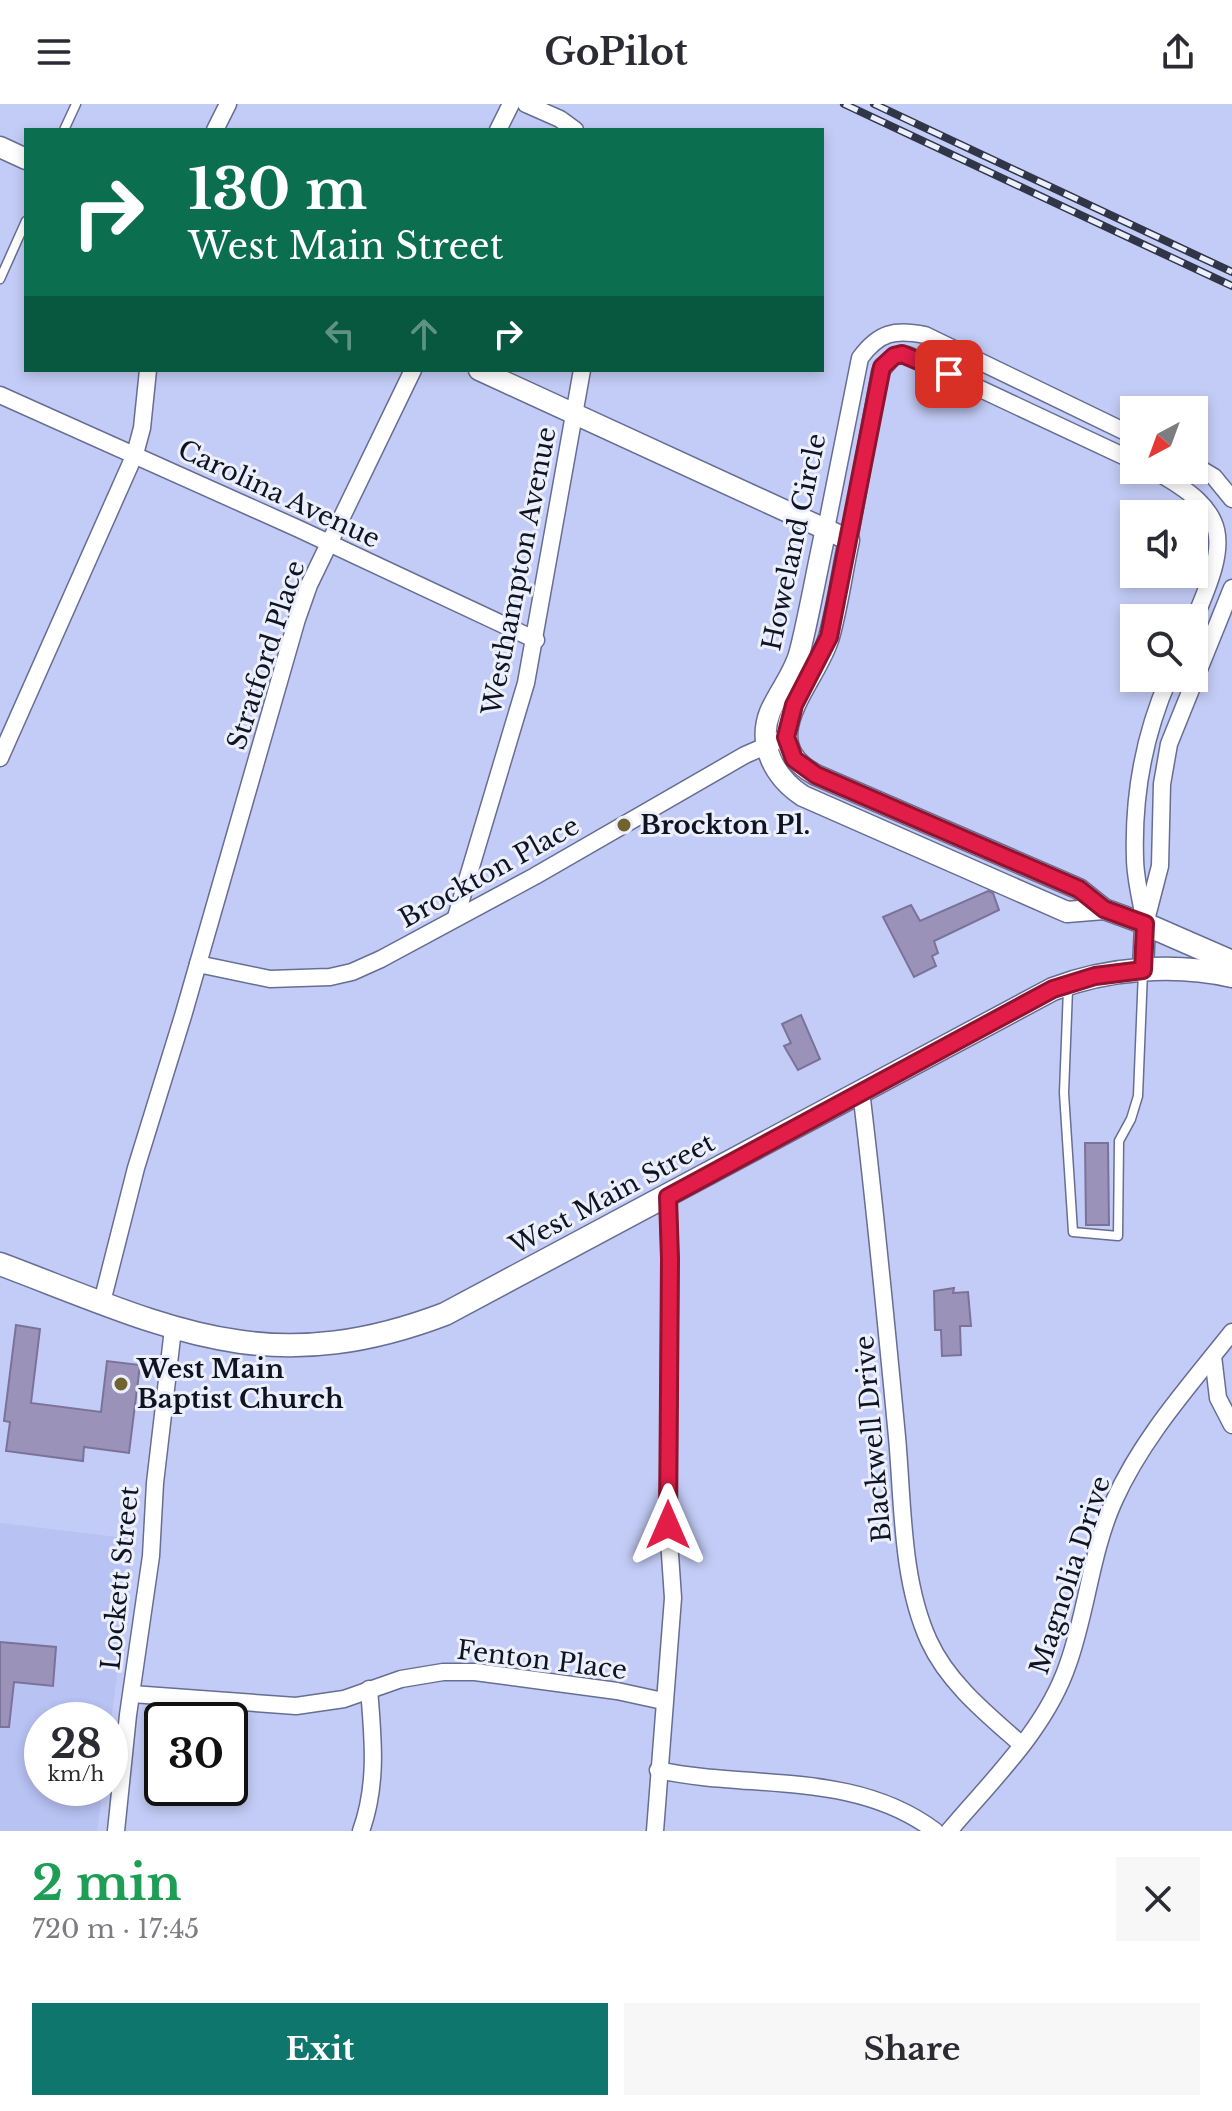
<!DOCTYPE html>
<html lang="en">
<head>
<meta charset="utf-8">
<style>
	body { margin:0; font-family:"Libre Baskerville",serif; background:#f7f7f7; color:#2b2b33; height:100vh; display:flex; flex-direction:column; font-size:30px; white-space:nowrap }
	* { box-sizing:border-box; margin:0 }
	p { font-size:26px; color:#7c7c81 }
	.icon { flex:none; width:44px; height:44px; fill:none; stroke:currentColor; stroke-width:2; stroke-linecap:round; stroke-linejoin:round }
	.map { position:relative; height:1727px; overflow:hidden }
	.details { display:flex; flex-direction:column; background:#fff; flex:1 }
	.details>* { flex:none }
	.guide { position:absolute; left:24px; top:24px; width:800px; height:244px; border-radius:0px; box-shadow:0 4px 12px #0003; background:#0b6e4f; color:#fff; overflow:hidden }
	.needle { width:52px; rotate:221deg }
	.buttons { position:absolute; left:1120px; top:292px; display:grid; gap:16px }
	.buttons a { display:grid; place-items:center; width:88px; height:88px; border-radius:0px; background:#fff; box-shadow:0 4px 12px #0003; font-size:40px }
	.speed { position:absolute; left:24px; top:1598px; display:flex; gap:16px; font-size:40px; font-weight:700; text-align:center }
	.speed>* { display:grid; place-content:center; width:104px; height:104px; border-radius:50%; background:#fff; box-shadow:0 4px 12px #0003; line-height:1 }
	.speed small { font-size:20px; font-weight:400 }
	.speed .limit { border:4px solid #111; border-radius:12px; background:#fff; color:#111 }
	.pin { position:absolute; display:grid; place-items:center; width:68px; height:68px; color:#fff; margin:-34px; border-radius:16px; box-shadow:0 4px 12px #0006 }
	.me { position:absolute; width:88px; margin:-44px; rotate:0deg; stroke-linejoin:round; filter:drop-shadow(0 0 6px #0008) }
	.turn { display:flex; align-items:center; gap:28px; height:168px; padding:0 32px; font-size:36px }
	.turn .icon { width:104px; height:104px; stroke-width:2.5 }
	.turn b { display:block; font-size:56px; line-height:68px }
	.lanes { display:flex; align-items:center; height:76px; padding:0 32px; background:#0003; justify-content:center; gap:40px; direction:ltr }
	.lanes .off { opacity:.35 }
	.round { display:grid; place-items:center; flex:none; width:84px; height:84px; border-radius:0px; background:#f7f7f7 }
	.overview { display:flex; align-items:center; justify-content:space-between; height:136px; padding:0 32px }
	h1 { font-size:48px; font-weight:700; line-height:60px; color:#1e9e55 }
	.cta { display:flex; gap:16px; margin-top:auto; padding:16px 32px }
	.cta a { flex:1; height:92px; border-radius:0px; background:#0f766e; color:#fff; font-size:32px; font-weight:700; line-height:92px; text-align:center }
	.cta a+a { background:#f7f7f7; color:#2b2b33 }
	header { display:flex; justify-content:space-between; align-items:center; height:104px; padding:0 32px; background:#fff; font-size:36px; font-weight:700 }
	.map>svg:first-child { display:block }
	.built { fill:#b8c2f3 }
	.building { fill:#9b92ba; stroke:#7b7299; stroke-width:2 }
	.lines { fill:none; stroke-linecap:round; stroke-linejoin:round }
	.service-casing { stroke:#666e93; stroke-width:11 }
	.minor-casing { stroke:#666e93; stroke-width:19 }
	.tertiary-casing { stroke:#666e93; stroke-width:23 }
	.secondary-casing { stroke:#666e93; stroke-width:25 }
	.service { stroke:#fff; stroke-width:8 }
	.minor { stroke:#fff; stroke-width:16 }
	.tertiary { stroke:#fff; stroke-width:20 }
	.secondary { stroke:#fff; stroke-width:22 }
	.rail-casing { stroke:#313548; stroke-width:8 }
	.rail { stroke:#eceffc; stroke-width:5; stroke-dasharray:15; stroke-linecap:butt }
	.route-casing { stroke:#92132f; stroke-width:20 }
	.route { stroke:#e11d48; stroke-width:14 }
	.poi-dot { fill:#706330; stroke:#eceffc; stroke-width:3 }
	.labels { text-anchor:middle; stroke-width:6; stroke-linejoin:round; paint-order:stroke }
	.street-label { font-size:26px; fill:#101321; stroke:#eceffc }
	.poi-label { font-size:26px; font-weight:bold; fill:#101321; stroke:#eceffc; text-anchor:start }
</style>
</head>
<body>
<header><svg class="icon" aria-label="menu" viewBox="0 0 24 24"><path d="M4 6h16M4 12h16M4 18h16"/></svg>GoPilot<svg class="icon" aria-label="share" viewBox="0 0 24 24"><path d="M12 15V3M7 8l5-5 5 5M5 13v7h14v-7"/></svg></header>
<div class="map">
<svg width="1232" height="1727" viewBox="0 0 1232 1727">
	<rect width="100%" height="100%" fill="#c3ccf6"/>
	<polygon class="built" points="0,1419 134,1435 110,1626 110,1616 42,1616 42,1684 103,1684 97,1727 0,1727"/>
	<g class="building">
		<polygon points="988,787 993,789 999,806 934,837 938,849 932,852 936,862 914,873 883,813 911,801 920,817"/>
		<polygon points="801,911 820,955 798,966 784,942 791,939 782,920"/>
		<polygon points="1085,1039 1108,1039 1109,1121 1086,1121"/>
		<polygon points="954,1184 953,1189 968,1188 971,1222 960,1222 961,1251 942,1252 941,1226 935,1226 934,1187"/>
		<polygon points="16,1221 40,1225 31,1299 101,1308 107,1257 140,1261 129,1349 84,1343 83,1357 6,1347 10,1318 4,1317"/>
		<polygon points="0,1538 56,1543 53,1582 14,1578 9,1623 0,1623"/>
	</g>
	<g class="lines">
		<defs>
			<g id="service">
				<polyline points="64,26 76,0"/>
				<polyline points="0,175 26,117"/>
				<polyline points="1068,885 1064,989 1073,1128 1118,1132 1119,1037 1131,1015 1138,992 1143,867"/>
			</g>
			<g id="minor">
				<polyline points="526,0 560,15 575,26"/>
				<polyline points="215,26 228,0"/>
				<polyline points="498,26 511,0"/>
				<polyline points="0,291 299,425 536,536"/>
				<polyline points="1194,361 1214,373 1232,395"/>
				<path d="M1153,366C1232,409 1229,435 1194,516"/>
				<path d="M826,425L860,254C879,228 895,225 925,231L1134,332"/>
				<polyline points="849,436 880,268 894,252 908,251 1134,357"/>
				<polyline points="0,654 135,350 142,324 148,266"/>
				<polyline points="456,813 526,579 582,266"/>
				<path d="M1144,815C1141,795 1135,774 1135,754C1133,691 1144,631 1169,574"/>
				<polyline points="1145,820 1160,762 1162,680 1169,640 1232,484"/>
				<polyline points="198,860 270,875 330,873 352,868 381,855 535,772 745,651 786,633"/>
				<path d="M861,987C875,1102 886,1217 897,1333C903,1399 901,1476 929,1537C948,1579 988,1611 1022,1641"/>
				<polyline points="102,1198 136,1064 183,912 297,515 309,481 413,266"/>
				<polyline points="1213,1252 1218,1294 1232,1321"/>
				<polyline points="132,1590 296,1602 344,1595 401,1575 443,1568 475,1568 617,1587 663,1597"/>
				<path d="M658,1666C751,1686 854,1666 935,1727"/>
				<polyline points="116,1727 128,1611 151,1452 155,1379 173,1225"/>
				<path d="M361,1727C378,1680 373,1634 369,1585"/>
				<polyline points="655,1727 673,1494 668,1421 670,1155 668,1093"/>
				<path d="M949,1727C992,1676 1046,1625 1068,1560C1087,1507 1091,1448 1114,1397C1142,1334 1190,1281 1232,1228"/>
			</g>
			<g id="tertiary">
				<polyline points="0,43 26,55"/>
				<path d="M479,266L849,436C842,468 838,501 829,533C816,579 750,636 816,671L1079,785L1104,805L1145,820L1143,866"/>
				<path d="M826,425C817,465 810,507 800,547C795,569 779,587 770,608C757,641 775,674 803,692L1067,808L1104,805"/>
			</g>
			<g id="secondary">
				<polyline points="1145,820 1232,858"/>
				<path d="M0,1160C167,1223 266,1278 445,1210L1053,885C1108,864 1174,859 1232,872"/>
			</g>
		</defs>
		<use href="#service" class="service-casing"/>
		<use href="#minor" class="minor-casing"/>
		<use href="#tertiary" class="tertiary-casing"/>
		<use href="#secondary" class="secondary-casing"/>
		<use href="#service" class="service"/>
		<use href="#minor" class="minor"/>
		<use href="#tertiary" class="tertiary"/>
		<use href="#secondary" class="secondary"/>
		<defs>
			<g id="rail">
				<polyline points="844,0 1232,182"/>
				<polyline points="874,0 1232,168"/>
			</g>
		</defs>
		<use href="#rail" class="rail-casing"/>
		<use href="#rail" class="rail"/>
	</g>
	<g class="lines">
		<defs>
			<polyline id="route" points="668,1421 670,1155 668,1093 1053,885 1095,872 1143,866 1145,820 1104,805 1079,785 816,671 794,655 786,633 794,601 829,533 882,263 894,252 902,250 949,270"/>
		</defs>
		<use href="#route" class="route-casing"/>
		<use href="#route" class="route"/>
	</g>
	<g class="poi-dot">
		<circle cx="624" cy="721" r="8"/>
		<circle cx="121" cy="1280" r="8"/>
	</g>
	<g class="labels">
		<g class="street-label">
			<text transform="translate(279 390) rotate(25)" y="9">Carolina Avenue</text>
			<text transform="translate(794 438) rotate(-78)" y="9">Howeland Circle</text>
			<text transform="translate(519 467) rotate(-79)" y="9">Westhampton Avenue</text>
			<text transform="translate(266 551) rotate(-72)" y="9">Stratford Place</text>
			<text transform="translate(489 768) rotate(-29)" y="9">Brockton Place</text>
			<text transform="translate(612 1090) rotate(-28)" y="9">West Main Street</text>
			<text transform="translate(873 1335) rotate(-95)" y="9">Blackwell Drive</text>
			<text transform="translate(1070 1471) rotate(-72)" y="9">Magnolia Drive</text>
			<text transform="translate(120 1474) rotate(-84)" y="9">Lockett Street</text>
			<text transform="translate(542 1556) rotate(7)" y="9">Fenton Place</text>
		</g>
		<g class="poi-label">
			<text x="640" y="730">Brockton Pl.</text>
			<text x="137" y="1274">West Main<tspan x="137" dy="30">Baptist Church</tspan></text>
		</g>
	</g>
</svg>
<div class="buttons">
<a><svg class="needle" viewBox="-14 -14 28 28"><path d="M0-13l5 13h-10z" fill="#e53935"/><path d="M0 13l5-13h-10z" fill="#7c7c81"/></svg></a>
<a><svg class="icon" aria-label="sound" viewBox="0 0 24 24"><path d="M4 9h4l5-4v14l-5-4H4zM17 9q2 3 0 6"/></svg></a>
<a><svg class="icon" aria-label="search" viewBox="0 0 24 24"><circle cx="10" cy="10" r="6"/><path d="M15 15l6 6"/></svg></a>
</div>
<div class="speed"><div>28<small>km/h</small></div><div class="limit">30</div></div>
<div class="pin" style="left:949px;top:270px;background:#d93025"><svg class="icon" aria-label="arrive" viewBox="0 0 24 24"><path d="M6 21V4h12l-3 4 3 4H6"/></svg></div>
<svg class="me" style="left:668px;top:1421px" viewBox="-20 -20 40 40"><path d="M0-17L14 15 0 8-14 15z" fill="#e11d48" stroke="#fff" stroke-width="4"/></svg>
<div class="guide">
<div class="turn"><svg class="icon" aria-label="right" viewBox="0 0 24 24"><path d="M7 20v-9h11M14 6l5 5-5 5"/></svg><div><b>130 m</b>West Main Street</div></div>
<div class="lanes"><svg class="icon off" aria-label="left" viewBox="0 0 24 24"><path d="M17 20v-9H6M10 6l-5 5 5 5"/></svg><svg class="icon off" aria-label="ahead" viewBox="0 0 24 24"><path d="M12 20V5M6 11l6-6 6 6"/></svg><svg class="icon" aria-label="right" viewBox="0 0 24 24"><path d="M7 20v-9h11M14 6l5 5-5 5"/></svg></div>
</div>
</div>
<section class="details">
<div class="overview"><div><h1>2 min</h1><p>720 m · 17:45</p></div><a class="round"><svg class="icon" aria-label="close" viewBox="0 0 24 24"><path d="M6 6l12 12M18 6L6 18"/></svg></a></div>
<div class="cta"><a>Exit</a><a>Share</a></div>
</section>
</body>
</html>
